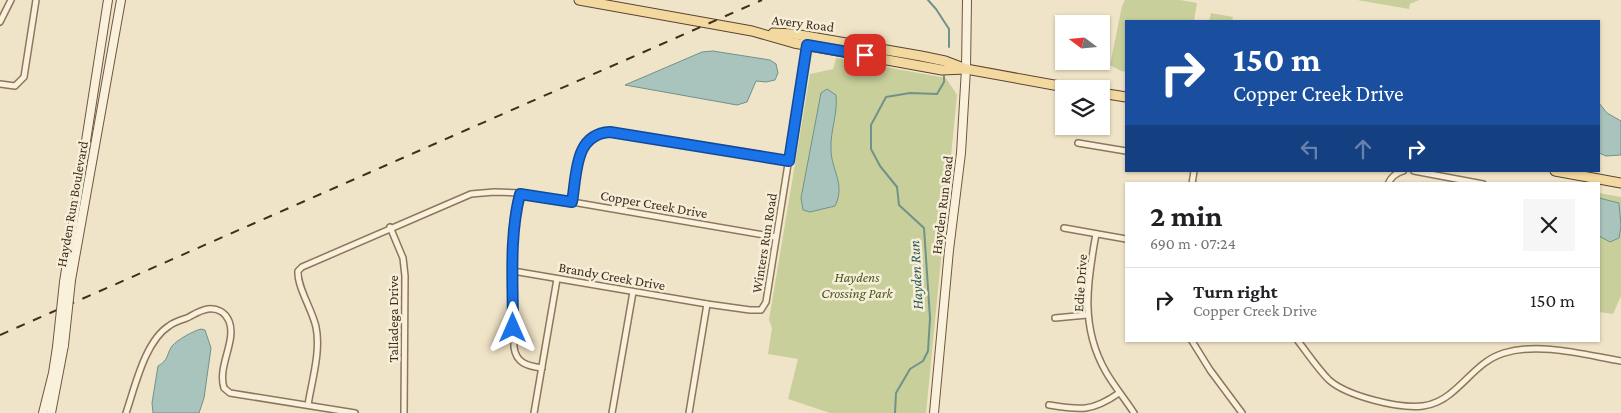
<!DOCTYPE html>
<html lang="en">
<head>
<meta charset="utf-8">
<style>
	body { margin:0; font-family:"Crimson Pro",serif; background:#f6f6f6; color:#202124; height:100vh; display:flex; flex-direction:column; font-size:19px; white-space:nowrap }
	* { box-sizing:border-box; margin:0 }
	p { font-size:16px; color:#757577 }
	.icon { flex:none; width:28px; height:28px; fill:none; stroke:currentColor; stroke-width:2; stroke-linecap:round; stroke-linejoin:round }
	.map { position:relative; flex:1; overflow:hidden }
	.side { position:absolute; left:1125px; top:182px; width:475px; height:160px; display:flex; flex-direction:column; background:#fff; border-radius:0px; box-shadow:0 1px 4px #0004 }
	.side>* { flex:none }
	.guide { position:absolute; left:1125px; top:20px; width:475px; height:152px; border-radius:0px; box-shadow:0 1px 4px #0004; background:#1a4fa0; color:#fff; overflow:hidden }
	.needle { width:32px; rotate:286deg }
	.fabs { position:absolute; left:1055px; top:15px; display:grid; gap:10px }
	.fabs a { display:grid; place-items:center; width:55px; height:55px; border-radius:0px; background:#fff; box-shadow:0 1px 4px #0004; font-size:25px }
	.pin { position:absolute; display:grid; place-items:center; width:42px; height:42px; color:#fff; margin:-21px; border-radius:10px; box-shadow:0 2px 8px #0006 }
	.me { position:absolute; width:55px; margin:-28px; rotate:0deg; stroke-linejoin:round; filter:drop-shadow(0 0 4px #0008) }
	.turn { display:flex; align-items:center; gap:18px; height:105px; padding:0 25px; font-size:22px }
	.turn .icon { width:65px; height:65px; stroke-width:2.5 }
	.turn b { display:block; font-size:35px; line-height:42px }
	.lanes { display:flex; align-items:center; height:48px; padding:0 25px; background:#0003; justify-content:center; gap:25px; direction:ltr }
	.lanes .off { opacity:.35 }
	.round { display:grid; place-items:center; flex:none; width:52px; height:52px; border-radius:0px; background:#f6f6f6 }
	.head { display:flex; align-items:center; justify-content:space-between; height:85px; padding:0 25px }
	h1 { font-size:30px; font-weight:700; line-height:38px }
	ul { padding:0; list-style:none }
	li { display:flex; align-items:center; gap:15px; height:65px; padding:0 25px; border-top:1px solid #e0e0e0 }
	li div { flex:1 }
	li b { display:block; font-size:19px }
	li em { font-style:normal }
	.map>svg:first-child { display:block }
	.green { fill:#c9cf9b }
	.water { fill:#a9c4bc; stroke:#6f938a }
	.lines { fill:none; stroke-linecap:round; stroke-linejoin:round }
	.stream { stroke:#6f938a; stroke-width:2 }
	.minor-casing { stroke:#8d765c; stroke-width:8 }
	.secondary-casing { stroke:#6f573f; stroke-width:10 }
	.primary-casing { stroke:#5b4430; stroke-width:11 }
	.minor { stroke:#faf1dc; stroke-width:5 }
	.secondary { stroke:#faf1dc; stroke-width:8 }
	.primary { stroke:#f3d9a0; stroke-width:9 }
	.rail { stroke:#3d2e20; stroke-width:2; stroke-dasharray:9 9; stroke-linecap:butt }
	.secondary-bridge-casing { stroke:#6f573f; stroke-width:10; stroke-linecap:butt }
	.secondary-bridge { stroke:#faf1dc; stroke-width:8 }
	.route-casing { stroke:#114b97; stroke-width:12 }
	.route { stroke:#1a73e8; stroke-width:9 }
	.labels { text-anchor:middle; stroke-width:5; stroke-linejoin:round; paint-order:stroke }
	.street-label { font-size:14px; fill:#3d2e20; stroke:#f7eed8 }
	.park-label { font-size:14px; font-style:italic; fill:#4d5a26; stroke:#f7eed8 }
	.water-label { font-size:15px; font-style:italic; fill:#2f5d5a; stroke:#f7eed8 }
</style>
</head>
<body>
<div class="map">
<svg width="1621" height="413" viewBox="0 0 1621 413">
	<rect width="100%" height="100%" fill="#f0e4c8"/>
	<!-- green -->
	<g class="green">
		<polygon points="1125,0 1180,0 1197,3 1194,21 1126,21 1126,72 1121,71 1110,65 1122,6"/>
		<polygon points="1357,0 1419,0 1410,4 1409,9"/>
		<polygon points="1211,13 1233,17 1232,21 1209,21"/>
		<polygon points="836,58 946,78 957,95 926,413 830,413 788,399 798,359 768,354 772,328 769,320 810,74 833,69"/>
		<polygon points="1599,193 1621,197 1621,296 1613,314 1599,312"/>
	</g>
	<!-- water -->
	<g class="water">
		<polygon points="713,51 770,60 776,64 778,73 775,80 766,82 756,81 747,102 737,105 625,85 702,52"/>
		<path d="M827,89l9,6c2,19 -6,36 -5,54 0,21 15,35 4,57l-25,6 -7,-2 -2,-12 20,-105z"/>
		<polygon points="1599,103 1607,113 1621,121 1621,155 1606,156 1599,153"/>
		<polygon points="1599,198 1619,203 1621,226 1619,238 1610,242 1599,236"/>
		<path d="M201,329l4,1 6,18 -7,50 -5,15h-46l-1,-10 6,-37c11,-6 8,-11 14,-20 5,-6 21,-15 29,-17z"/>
	</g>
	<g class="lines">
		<!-- stream -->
		<g class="stream">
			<polyline points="928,0 936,9 949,29 949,47"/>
			<polyline points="895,413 896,393 910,369 923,361 928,351 930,318 924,228 899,205 897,187 880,166 871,149 871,125 886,97 910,93 937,94 944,82 944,76"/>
		</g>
		<defs>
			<g id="minor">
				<polyline points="0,22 11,0"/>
				<polyline points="0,84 15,86 24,77 36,0"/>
				<polyline points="1078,143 1126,151"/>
				<polyline points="1414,171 1483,184"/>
				<polyline points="1192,184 1194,171"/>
				<path d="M1388,184c3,-7 8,-11 15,-13"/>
				<path d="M520,193c-13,49 -7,104 -6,154 2,16 13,19 28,21"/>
				<path d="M572,202c5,-28 2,-68 38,-71l179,30"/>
				<polyline points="390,227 403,258 405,276 404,413"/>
				<polyline points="1064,228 1126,239"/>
				<path d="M1096,234c-9,49 -16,93 10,138 8,14 19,27 28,41"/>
				<polyline points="513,271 707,304 750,310 761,310 766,302 807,45"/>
				<polyline points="1055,318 1087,315"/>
				<polyline points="1192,341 1210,370 1242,413"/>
				<path d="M1298,341c10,13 20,28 31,39 18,16 70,29 94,26 9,-1 20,-6 27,-12 19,-15 31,-34 54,-41 36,-11 81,2 117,8"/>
				<path d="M308,405c4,-25 13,-54 8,-78 -4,-18 -19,-40 -18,-56l4,-4 169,-73 23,-2 26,1 256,44"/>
				<path d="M1049,405c31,5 43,7 70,-12"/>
				<path d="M126,413c9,-26 19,-72 43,-87 5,-4 12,-6 18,-8 6,-3 13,-8 21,-9 9,-1 17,3 21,12 8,20 -12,45 -5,67l6,5 125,20"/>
				<polyline points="534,413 557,279"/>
				<polyline points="612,413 633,292"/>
				<polyline points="689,413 707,304"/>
			</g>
			<g id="secondary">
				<polyline points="71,280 121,0"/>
				<polyline points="64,282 108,0"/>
				<polyline points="43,413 53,373 57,347"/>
				<polyline points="51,413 64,345"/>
				<polyline points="934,413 949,250 961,153 966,69 967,0"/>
			</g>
			<g id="primary">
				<polyline points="579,0 752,31 794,43 942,70 966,69"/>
				<polyline points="773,33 794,34 921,56 945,61 966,69 1076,89"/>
				<polyline points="1101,93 1126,97"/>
				<polyline points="1555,171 1621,183"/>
			</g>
		</defs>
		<!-- minor casing -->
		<use href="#minor" class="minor-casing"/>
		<!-- secondary casing -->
		<use href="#secondary" class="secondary-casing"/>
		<!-- primary casing -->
		<use href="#primary" class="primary-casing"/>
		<!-- minor -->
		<use href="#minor" class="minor"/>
		<!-- secondary -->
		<use href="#secondary" class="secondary"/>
		<!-- primary -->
		<use href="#primary" class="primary"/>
		<!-- rail -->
		<polyline class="rail" points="0,335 762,0"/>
		<defs>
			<g id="secondary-bridge">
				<polyline points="64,345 71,280"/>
				<polyline points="57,347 64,282"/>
			</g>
		</defs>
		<!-- secondary-bridge casing -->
		<use href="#secondary-bridge" class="secondary-bridge-casing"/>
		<!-- secondary-bridge -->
		<use href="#secondary-bridge" class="secondary-bridge"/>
	</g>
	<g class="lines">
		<defs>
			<path id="route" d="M513,328c0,-45 -4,-91 7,-134l52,8c5,-28 2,-68 38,-70l179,29 18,-116 58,10"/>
		</defs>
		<!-- route casing -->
		<use href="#route" class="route-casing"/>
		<!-- route -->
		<use href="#route" class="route"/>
	</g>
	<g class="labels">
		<!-- street labels -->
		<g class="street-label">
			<text transform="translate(803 23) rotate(7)" y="5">Avery Road</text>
			<text transform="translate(72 204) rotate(-80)" y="5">Hayden Run Boulevard</text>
			<text transform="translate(654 204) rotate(10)" y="5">Copper Creek Drive</text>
			<text transform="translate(942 205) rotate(-83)" y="5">Hayden Run Road</text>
			<text transform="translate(764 243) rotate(-81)" y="5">Winters Run Road</text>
			<text transform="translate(612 276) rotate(10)" y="5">Brandy Creek Drive</text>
			<text transform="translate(1080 283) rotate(-86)" y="5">Edie Drive</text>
			<text transform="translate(393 319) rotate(-90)" y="5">Talladega Drive</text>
		</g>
		<!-- park labels -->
		<g class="park-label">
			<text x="857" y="282">Haydens<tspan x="857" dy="16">Crossing Park</tspan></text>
		</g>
		<!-- water labels -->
		<g class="water-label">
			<text transform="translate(916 275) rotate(-93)" y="5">Hayden Run</text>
		</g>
	</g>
</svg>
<div class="fabs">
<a><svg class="needle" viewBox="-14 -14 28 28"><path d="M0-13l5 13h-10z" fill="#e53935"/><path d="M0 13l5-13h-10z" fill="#757577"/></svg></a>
<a><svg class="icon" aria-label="layers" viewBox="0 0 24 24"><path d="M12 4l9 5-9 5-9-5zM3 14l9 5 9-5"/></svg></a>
</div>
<div class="pin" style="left:865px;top:55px;background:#d93025"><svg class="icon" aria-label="arrive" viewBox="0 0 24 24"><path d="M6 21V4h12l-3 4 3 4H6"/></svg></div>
<svg class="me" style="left:513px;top:328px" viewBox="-20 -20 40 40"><path d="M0-17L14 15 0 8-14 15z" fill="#1a73e8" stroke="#fff" stroke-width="4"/></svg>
<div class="guide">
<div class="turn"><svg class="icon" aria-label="right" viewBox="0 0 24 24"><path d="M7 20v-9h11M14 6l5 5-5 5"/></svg><div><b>150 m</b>Copper Creek Drive</div></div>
<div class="lanes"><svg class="icon off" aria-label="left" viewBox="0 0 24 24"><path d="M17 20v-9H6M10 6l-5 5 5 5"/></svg><svg class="icon off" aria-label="ahead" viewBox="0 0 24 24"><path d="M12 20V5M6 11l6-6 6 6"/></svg><svg class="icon" aria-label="right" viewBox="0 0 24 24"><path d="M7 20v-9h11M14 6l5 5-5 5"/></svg></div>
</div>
<section class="side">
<div class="head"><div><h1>2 min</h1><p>690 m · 07:24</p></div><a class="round"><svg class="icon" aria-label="close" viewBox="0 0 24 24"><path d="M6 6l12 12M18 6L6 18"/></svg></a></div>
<ul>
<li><svg class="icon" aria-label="right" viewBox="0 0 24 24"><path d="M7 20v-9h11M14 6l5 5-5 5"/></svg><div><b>Turn right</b><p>Copper Creek Drive</p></div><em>150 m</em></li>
</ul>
</section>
</div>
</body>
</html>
